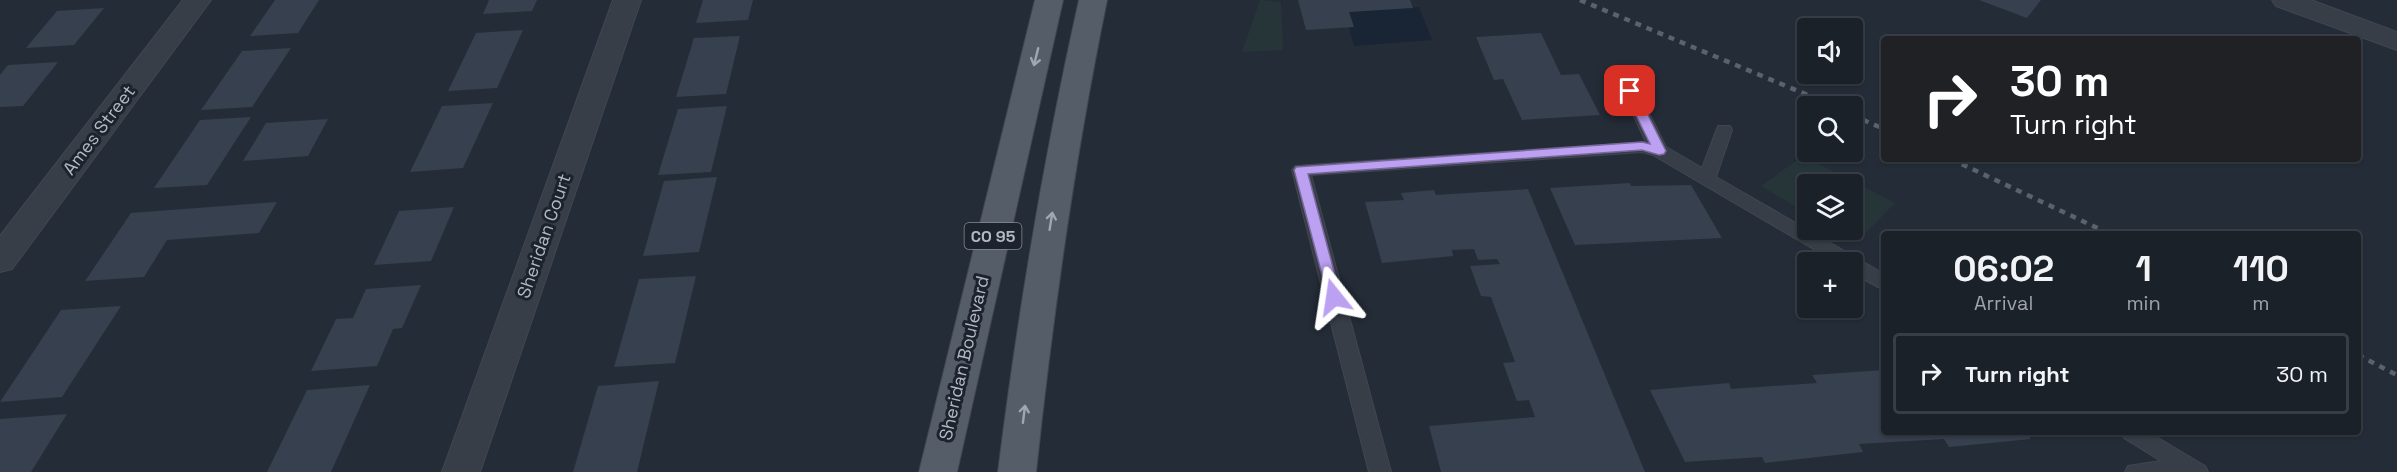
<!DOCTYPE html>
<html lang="en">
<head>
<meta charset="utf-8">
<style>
	body { margin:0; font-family:"Space Grotesk",sans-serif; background:#282e35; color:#f1f3f6; height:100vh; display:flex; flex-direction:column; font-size:22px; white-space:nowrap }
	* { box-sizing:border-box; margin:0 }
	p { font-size:20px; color:#a0a3a8 }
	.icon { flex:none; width:33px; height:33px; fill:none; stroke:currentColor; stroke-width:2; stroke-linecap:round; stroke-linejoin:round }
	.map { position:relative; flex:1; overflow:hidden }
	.sheet { position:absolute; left:1881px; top:231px; width:480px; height:204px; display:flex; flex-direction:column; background:#1b2129; border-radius:6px; box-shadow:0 2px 4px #0004,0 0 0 2px #393e46 }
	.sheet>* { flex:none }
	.banner { position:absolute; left:1881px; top:36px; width:480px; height:126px; border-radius:6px; box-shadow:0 2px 4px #0004,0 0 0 2px #393e46; background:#202124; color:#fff; overflow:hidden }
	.controls { position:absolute; left:1797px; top:18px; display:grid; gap:12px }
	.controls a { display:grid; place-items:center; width:66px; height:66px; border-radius:6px; background:#1b2129; box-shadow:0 2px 4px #0004,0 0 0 2px #393e46; font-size:30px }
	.pin { position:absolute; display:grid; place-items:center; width:51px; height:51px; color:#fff; margin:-26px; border-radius:12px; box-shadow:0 3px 9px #0006 }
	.me { position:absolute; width:66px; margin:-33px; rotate:345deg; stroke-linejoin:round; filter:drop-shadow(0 0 4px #0008) }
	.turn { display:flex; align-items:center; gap:21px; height:126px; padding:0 30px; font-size:27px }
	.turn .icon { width:78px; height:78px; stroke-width:2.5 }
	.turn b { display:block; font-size:42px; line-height:51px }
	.eta { display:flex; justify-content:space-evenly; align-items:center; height:102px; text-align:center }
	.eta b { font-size:36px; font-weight:700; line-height:42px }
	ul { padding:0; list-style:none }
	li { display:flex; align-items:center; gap:18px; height:81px; margin:0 12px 9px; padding:0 18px; border:3px solid #393e46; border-radius:6px }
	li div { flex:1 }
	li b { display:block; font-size:22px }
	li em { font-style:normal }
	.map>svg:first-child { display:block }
	.green { fill:#263638 }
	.water { fill:#192434 }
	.building { fill:#36404e }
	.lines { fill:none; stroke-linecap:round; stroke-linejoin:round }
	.lane-casing { stroke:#414751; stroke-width:2 }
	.street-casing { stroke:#414751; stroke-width:2 }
	.primary-casing { stroke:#414751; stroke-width:2 }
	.lane { fill:#373e48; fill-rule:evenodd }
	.street { fill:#373e48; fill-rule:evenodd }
	.primary { fill:#555d68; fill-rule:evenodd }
	.rail { stroke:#5a626e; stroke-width:4.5; stroke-dasharray:6 6; stroke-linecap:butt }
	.oneway { stroke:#9fa7b2 }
	.route { fill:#bca0f2; stroke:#7a689d; stroke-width:1.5 }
	.labels { text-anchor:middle; stroke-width:6; stroke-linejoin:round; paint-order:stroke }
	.shield { fill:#1d232d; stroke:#858c97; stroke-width:1.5 }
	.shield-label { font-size:16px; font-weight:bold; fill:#b2b9c4 }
	.street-label { font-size:18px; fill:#b2b9c4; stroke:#1d232d }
</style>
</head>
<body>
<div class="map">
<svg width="2397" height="472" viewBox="0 0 2397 472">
	<rect width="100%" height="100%" fill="#242c37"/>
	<!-- green -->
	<g class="green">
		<polygon points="1260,0 1281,2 1283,50 1242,52"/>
		<polygon points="1803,156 1895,203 1857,242 1835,230 1852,230 1852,184 1808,184 1807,213 1761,186"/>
	</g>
	<!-- water -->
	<polygon class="water" points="1419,7 1432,40 1354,46 1349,28 1349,12"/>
	<!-- building -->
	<g class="building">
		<polygon points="275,0 319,0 298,33 250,36"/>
		<polygon points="489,0 537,0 532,11 483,14"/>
		<polygon points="703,0 753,0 748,20 696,23"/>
		<polygon points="1298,0 1410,0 1413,8 1349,12 1354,27 1306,30"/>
		<polygon points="1979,0 2041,0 2027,18"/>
		<polygon points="104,8 74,45 26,48 57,11"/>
		<polygon points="523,30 497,88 448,91 476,33"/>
		<polygon points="1541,33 1561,75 1579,74 1600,115 1522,120 1503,79 1494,80 1476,37"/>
		<polygon points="740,36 726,94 676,97 694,38"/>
		<polygon points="291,48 252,107 201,110 242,51"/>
		<polygon points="58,62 23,106 0,107 0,75 8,65"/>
		<polygon points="493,103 463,168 410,172 442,106"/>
		<polygon points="727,106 711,172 658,175 678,109"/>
		<polygon points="251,117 207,185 154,188 200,120"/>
		<polygon points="328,119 308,156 243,161 266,123"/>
		<polygon points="717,177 699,252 643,256 664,181"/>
		<polygon points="1630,183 1631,186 1691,185 1722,238 1575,245 1550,188"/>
		<polygon points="1528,189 1645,472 1441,472 1429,426 1535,417 1529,400 1517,401 1503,363 1515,362 1491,297 1481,296 1470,266 1500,264 1497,259 1478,260 1474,249 1452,250 1453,256 1382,263 1365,202 1404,200 1401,193 1434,190 1436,195"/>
		<polygon points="277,202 259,233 167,240 144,277 85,281 131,213"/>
		<polygon points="454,207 431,261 374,265 399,211"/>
		<polygon points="696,276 675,363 614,367 639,279"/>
		<polygon points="421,285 402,328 393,329 377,366 311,371 336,319 353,318 366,289"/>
		<polygon points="121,306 62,397 0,402 61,310"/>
		<polygon points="1884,370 1884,432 2026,432 2031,439 1949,447 1944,439 1859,444 1863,452 1765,463 1762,457 1685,462 1650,390 1729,383 1731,389 1817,383 1812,375"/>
		<polygon points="659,381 637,472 573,472 598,386"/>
		<polygon points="370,385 331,472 267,472 307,390"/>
		<polygon points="67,414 31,472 0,472 0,419"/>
	</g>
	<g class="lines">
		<defs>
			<g id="lane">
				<polygon points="1630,86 1638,91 1666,147 1702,168 1718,126 1730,126 1732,130 1716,177 1884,274 1884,290 1852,273 1852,262 1836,262 1653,155 1642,152 1311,175 1391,472 1369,472 1292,170 1295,166 1646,142 1622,91"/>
				<polygon points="2121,432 2148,432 2205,466 2208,472 2125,472 2128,466 2161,461 2124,438"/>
			</g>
			<g id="street">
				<polygon points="183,0 211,0 12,269 0,272 0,236"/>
				<polygon points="613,0 641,0 480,472 442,472"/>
				<polygon points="2272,0 2311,0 2397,32 2397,50 2276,6"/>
			</g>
			<g id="primary">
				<polygon points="1035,0 1063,0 957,472 919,472"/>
				<path d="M1079,0h28c-32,156 -54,313 -71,472h-38c20,-159 46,-316 81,-472z"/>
			</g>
		</defs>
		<!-- lane casing -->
		<use href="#lane" class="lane-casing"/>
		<!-- street casing -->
		<use href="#street" class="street-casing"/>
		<!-- primary casing -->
		<use href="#primary" class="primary-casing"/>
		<!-- lane -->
		<use href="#lane" class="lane"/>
		<!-- street -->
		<use href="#street" class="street"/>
		<!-- primary -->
		<use href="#primary" class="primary"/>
		<!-- rail -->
		<g class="rail">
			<polyline points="1580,0 1834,106"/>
			<polyline points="1852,115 1884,129"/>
			<polyline points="1951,159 2110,234"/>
			<polyline points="2358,355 2397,375"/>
		</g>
	</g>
	<!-- one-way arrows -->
	<defs><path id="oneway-shaft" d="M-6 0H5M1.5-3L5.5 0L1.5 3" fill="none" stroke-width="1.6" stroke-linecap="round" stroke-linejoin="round" transform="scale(1.5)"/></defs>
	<g class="oneway">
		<use href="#oneway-shaft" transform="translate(1036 57) rotate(104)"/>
		<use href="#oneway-shaft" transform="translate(1051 221) rotate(-81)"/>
		<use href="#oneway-shaft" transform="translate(1024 414) rotate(-83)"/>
	</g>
	<!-- route -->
	<polygon class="route" points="1630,87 1636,91 1666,151 1664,154 1659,155 1642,150 1308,174 1341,297 1339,301 1329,301 1294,170 1296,167 1642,142 1650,144 1624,91"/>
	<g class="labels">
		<!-- shield labels -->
		<rect class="shield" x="964.5" y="223" width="57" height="26" rx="4.5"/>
		<g class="shield-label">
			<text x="993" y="242">CO 95</text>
		</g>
		<!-- street labels -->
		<g class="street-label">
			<text transform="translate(99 130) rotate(-53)" y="6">Ames Street</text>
			<text transform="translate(544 236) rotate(-71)" y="6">Sheridan Court</text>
			<text transform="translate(964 358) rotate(-77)" y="6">Sheridan Boulevard</text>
		</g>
	</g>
</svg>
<div class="controls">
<a><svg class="icon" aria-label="sound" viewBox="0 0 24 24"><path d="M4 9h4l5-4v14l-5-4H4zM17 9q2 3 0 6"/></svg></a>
<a><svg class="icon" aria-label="search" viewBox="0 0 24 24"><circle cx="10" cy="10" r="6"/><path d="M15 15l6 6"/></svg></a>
<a><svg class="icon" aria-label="layers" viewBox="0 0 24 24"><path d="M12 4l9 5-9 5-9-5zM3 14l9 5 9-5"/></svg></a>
<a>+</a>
</div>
<div class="pin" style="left:1630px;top:91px;background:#d93025"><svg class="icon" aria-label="arrive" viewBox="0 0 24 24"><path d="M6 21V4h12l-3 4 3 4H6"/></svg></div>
<svg class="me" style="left:1334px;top:297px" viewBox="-20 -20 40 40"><path d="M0-17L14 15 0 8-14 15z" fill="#bca0f2" stroke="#fff" stroke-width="4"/></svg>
<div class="banner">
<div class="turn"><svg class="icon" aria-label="right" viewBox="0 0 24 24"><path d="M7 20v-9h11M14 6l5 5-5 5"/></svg><div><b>30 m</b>Turn right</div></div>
</div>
<section class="sheet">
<div class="eta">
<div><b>06:02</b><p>Arrival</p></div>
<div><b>1</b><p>min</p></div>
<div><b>110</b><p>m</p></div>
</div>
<ul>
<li><svg class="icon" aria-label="right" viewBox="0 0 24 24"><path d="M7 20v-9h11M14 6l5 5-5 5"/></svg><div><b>Turn right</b></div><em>30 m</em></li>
</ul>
</section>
</div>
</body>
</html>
